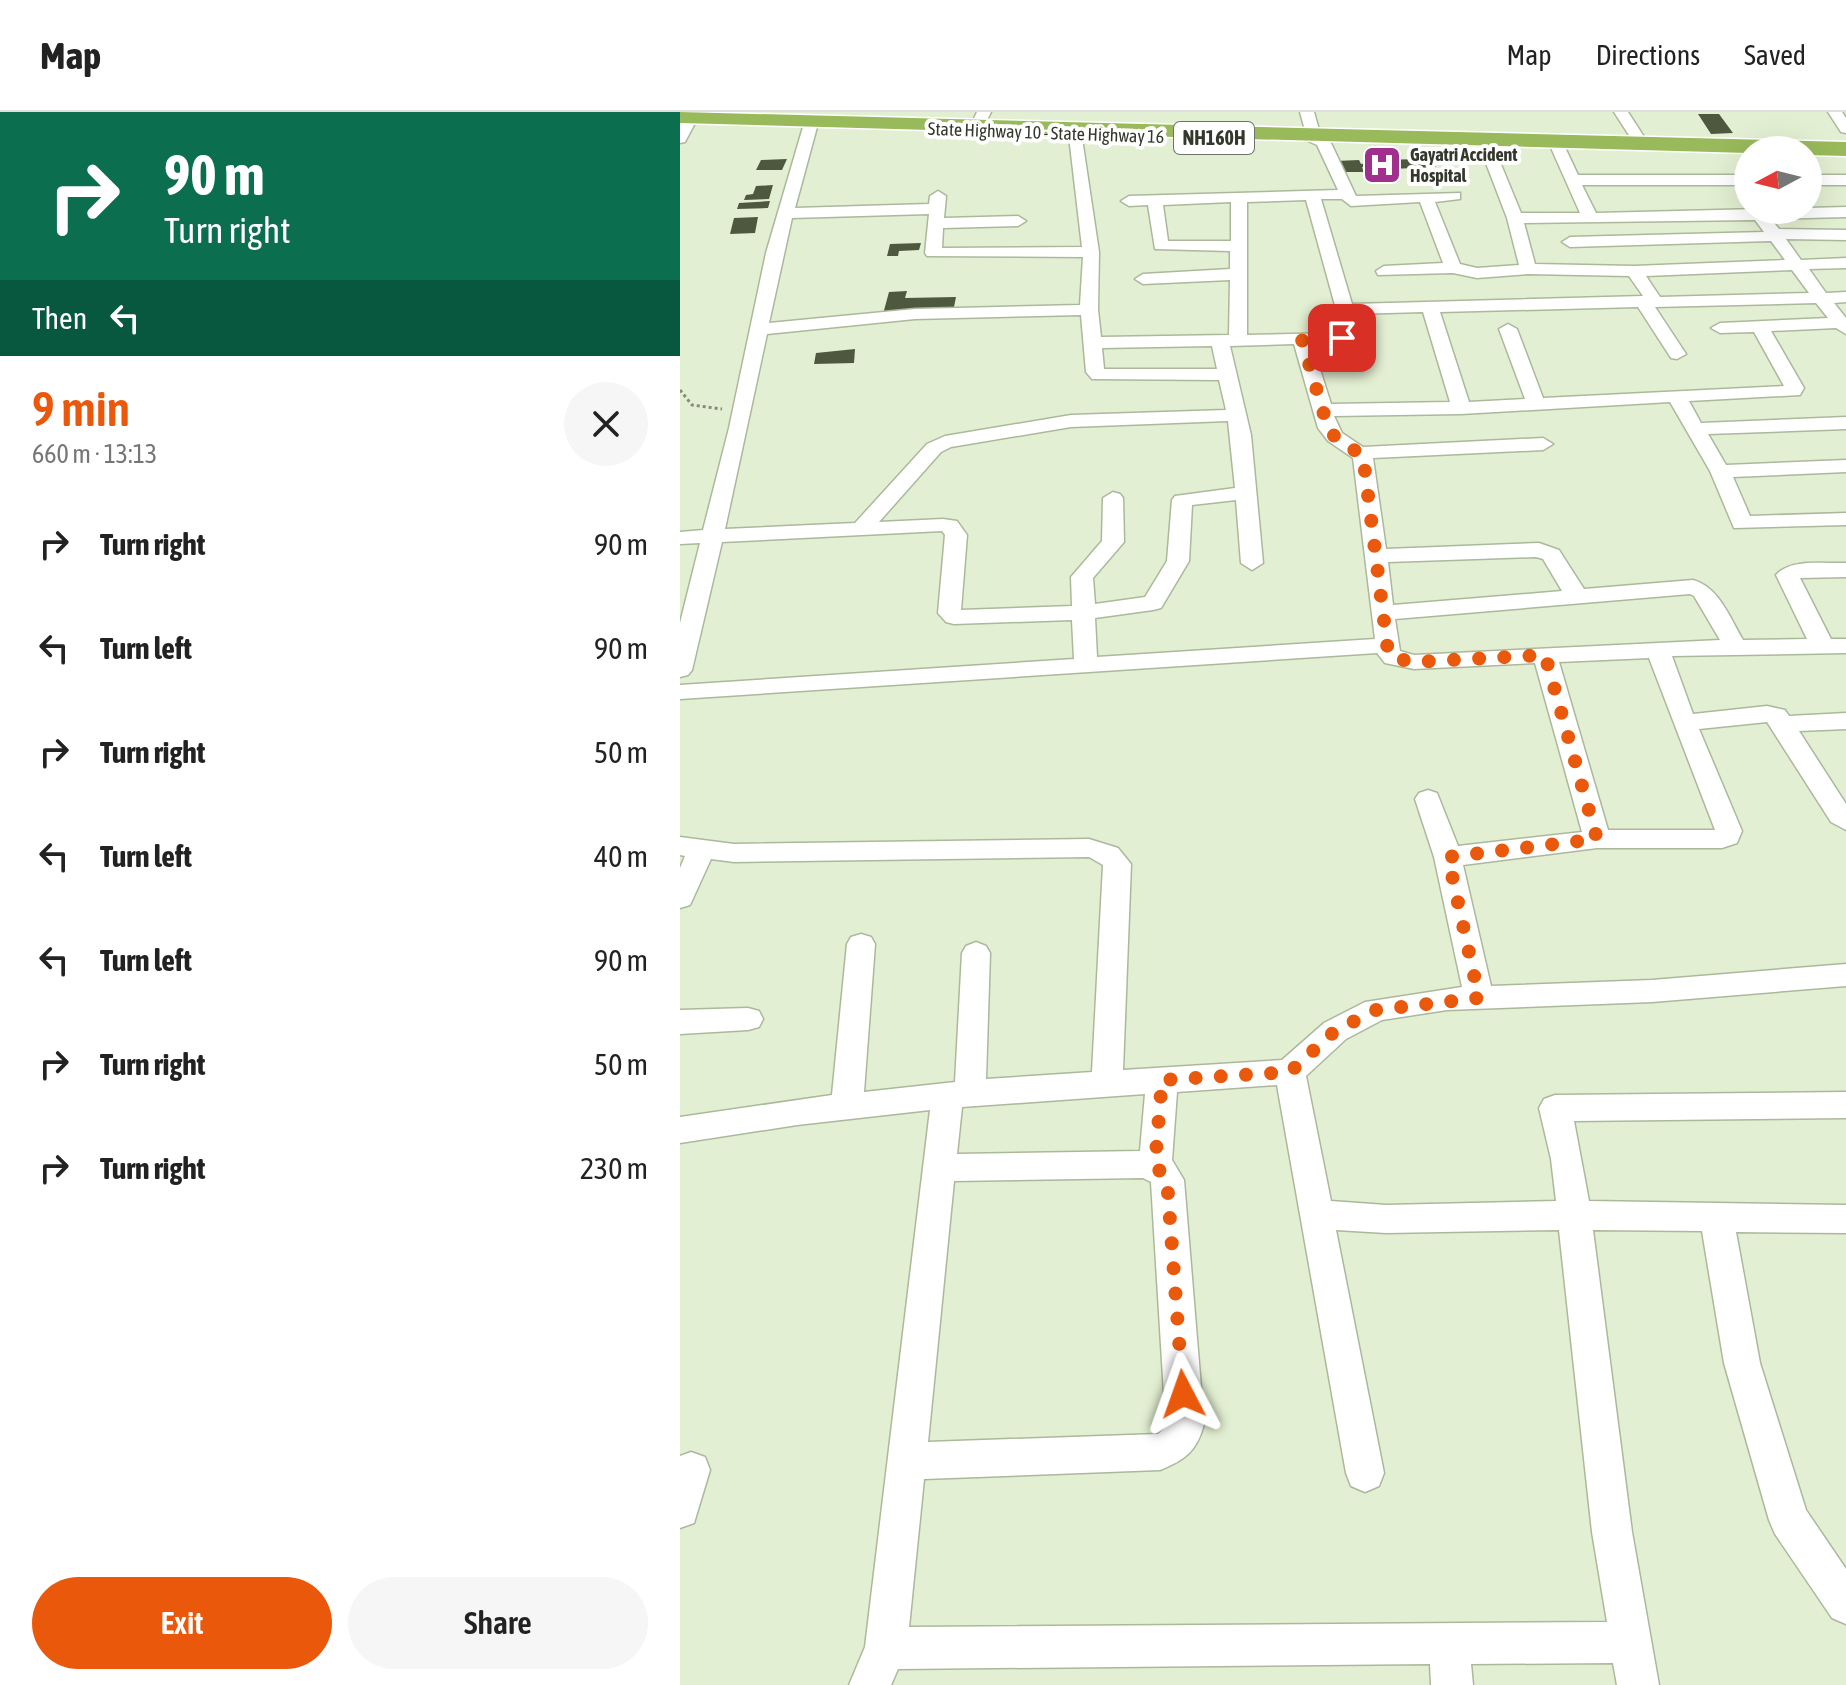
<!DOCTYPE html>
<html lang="en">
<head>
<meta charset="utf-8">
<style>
	body { margin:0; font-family:"Asap Condensed",sans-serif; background:#f6f6f6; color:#222; height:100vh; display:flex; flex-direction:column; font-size:30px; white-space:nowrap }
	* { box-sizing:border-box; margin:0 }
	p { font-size:26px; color:#767676 }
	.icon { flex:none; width:44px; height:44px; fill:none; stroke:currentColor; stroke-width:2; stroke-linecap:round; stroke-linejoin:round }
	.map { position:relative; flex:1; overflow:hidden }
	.panel { display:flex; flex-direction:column; background:#fff; width:680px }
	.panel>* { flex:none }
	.top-card { background:#0b6e4f; color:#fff; overflow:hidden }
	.needle { width:52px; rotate:263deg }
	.buttons { position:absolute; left:1054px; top:24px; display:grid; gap:16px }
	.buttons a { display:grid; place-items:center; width:88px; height:88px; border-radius:50%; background:#fff; box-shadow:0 8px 32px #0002; font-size:40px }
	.pin { position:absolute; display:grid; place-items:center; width:68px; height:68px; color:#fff; margin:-34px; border-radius:16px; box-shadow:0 4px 12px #0006 }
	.me { position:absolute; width:88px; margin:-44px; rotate:356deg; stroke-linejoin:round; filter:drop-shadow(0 0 6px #0008) }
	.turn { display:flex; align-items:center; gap:28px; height:168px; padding:0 32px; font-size:36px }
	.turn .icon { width:104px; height:104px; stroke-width:2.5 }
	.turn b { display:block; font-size:56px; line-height:68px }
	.then { display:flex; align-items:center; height:76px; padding:0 32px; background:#0003; gap:16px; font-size:30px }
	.round { display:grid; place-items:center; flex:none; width:84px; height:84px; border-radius:42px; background:#f6f6f6 }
	.overview { display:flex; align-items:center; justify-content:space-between; height:136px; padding:0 32px }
	h1 { font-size:48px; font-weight:600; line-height:60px; color:#ea580c }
	.button { display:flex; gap:16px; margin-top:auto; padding:16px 32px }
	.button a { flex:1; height:92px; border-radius:48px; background:#ea580c; color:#fff; font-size:32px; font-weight:600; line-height:92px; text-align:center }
	.button a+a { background:#f6f6f6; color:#222 }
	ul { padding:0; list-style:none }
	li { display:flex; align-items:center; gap:24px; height:104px; padding:0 32px }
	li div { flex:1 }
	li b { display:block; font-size:30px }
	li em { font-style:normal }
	header { display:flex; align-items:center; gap:48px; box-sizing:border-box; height:112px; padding:0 40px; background:#fff; border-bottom:2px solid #e0e0e0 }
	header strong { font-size:38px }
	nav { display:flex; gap:44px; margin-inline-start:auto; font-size:28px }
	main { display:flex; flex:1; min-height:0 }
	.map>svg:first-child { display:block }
	.building { fill:#4e583f }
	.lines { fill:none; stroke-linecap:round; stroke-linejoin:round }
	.minor-casing { stroke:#acb89c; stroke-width:3 }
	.highway-casing { stroke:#fff; stroke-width:3 }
	.path { stroke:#858d79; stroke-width:3; stroke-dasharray:3 3; stroke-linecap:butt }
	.minor { fill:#fff; fill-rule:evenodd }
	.highway { fill:#98ba5a; fill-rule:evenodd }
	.route { stroke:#ea580c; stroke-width:14; stroke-dasharray:0 25.2 }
	.labels { text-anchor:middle; stroke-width:8; stroke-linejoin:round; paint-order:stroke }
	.far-street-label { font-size:18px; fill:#33372c; stroke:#fff }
	.far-poi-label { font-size:18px; font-weight:bold; fill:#33372c; stroke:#fff; text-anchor:start }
	.shield { fill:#fff; stroke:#70736b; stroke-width:2 }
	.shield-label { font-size:20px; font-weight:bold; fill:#33372c }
</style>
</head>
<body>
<header>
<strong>Map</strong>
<nav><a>Map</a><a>Directions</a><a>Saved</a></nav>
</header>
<main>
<section class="panel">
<div class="top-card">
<div class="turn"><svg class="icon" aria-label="right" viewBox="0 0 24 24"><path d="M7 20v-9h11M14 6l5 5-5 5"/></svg><div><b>90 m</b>Turn right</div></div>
<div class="then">Then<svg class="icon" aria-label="left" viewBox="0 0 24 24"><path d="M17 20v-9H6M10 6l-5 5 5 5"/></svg></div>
</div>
<div class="overview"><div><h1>9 min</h1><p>660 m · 13:13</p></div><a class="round"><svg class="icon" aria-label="close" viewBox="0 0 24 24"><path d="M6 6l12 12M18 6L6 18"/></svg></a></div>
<ul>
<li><svg class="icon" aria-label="right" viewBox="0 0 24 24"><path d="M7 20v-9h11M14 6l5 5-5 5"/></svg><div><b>Turn right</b></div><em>90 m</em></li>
<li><svg class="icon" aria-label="left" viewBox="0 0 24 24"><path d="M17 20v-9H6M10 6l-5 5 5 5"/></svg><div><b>Turn left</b></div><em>90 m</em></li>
<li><svg class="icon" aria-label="right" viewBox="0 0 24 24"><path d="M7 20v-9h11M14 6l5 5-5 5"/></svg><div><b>Turn right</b></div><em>50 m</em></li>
<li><svg class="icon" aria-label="left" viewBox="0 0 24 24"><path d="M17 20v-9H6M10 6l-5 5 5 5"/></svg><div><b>Turn left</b></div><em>40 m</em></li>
<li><svg class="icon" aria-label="left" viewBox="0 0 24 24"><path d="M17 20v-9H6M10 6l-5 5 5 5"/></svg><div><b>Turn left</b></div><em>90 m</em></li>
<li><svg class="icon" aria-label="right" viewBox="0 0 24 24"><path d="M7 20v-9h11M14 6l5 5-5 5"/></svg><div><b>Turn right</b></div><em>50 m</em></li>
<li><svg class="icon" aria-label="right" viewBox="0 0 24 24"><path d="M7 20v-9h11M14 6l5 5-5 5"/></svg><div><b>Turn right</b></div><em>230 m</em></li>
</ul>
<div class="button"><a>Exit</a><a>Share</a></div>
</section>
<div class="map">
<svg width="1166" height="1573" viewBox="0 0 1166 1573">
	<rect width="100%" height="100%" fill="#e3efd2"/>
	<!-- building -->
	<g class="building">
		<polygon points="1018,2 1039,2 1053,21 1031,22"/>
		<polygon points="107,47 102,58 76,58 81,48"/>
		<polygon points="752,47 756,55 689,58 687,55 682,55 684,60 659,60 655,49 679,48 681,52 686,51 684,48"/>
		<polygon points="93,73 89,87 64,88 66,83 73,82 76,74"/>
		<polygon points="90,89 88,96 57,97 59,91"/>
		<polygon points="78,105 75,121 50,122 54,106"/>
		<polygon points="241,131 239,138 219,139 218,144 207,144 210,132"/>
		<polygon points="227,179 225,186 276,185 273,200 203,202 209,180"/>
		<polygon points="175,237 174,251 134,252 136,241"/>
	</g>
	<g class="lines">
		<defs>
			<g id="minor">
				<polygon points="297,0 311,0 303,16 298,17 291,13"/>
				<path d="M620,0h14l7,25 9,4 26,55 104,-3v6l-25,3 25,62 17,4 42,-3 -12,-47 -28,-73 7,-4 7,4 28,68h59l-32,-72 7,-4 7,4 16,34h170v10h-166l14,28 250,-6v10l-75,2 8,10 67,1v10l-60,-1 15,21 45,-2v10l-37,1 17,24 20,-1v10l-12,1 12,15v16l-10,-6 -65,3 33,57 -4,7 -111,6 12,22 145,-6v12l-138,5 18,31 120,-5v12l-113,5 17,39 96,-3v12l-112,3 -24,-57 -40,-69 -209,12 -127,2 8,17 21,14 180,-9 10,6 -10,6 -170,8 13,91 153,-6 20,7 25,39 109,-9c26,7 37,38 50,60l64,-1 -31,-64c14,-17 50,-11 70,-12v14l-46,1 31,61h15v14l-174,3 21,58 74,-8 18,4 4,6 57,-3v16l-47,2 47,73v26l-15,-8 -64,-100 -68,7 43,102 -5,12 -15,5h-125l-134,17 28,121 161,-6 194,-16v22l-194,16 -205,8 -65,10 -36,19 -40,37 25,125 55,4 170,-4 -5,-42 -12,-51 5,-9 11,-4 291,-3v26l-272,3 15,80 257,4v28l-110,-1 24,131 46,147 40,59v55l-14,-6 -57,-84 -6,-14 -45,-157 -22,-132 -109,-1 39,302 27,153h-42l-4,-22 -142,1 2,21h-42l-1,-21 -532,5 -7,16h-42l16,-38 65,-537 -133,15 -117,18v-26l152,-22 15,-151 4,-7 10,-3 10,3 4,7 -11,148 91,-10 7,-129 4,-7 10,-4 10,4 4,7 -4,126 106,-7 11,-207 -14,-8 -355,5 -23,-3 -21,46 -10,3v-40l5,-12 -5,-1v-18l54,7 355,-5 29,9 13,16 -8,206 159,-10 42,-37 41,-21 97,-15 -28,-130 -19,-58 4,-6 9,-3 9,3 21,53 124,-14 -47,-169 -121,6 -29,-6 -8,-10 -697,46v-14l394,-26 -2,-39 -118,4 -8,-2 -8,-9 7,-78 -3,-4 -220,11 -30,128 -4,5 -8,2v-54l20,-80 -20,1v-12l23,-2 26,-102 37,-175 37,-126 7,-10 12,3 -5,7 -22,81 134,-4 1,-8 8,-5 8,5 -2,22 74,-2 8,5 -8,5 -75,2 -1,20 140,-1 -14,-119 2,-3h10l19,127 -1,58 3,27 128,-2 1,-55 -87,4 -8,-5 8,-5 87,-5v-18l-75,-2 -7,-44 -19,1 -8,-5 8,-5 209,-6 -21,-45 -9,-4zM641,87h21l9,7 69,-4 23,61 -59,3 -8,5 2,4 75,-2 24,5 51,-4 101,2 14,20 -291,8zM626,88l30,109 -2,24 -87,2v-133zM551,90v39h-63l-5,-36zM249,102l-4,39 2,3 156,1 -3,48 -165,4 -146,14 23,-105zM1075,108l9,12 -194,5 -8,5 8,5 201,-6 14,19 -151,6 -99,-2 -11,-41zM1112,158l17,23 -149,4 -14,-21zM1136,191l12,15 -108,5 -9,5 9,5 34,-1 30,54 -241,12 -26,-69 -9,-5 -9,5 26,70 -56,3 -29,-90 198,-5 33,51 6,1 9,-5 -31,-47zM743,200l27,90 -119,2 -19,-60 36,-2 5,-28zM401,203l5,57 6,7 127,1 7,30 -155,5 -126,21 -18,8 -72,79 -130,6 42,-195 148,-15zM614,232l24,84 10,13 25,17 22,181 -278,18 -2,-39 58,-8 8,-2 3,-5 25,-42 3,-56 44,-5 5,63 11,7 11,-7 -12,-128 -21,-89zM532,234l5,23h-113l-2,-21zM548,309l7,67 -60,8 -3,4 -5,61 -22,36 -50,7 -2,-26 31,-36 -1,-44 -3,-4 -7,-2 -10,6 -1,43 -31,36 1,29 -111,4 6,-75 -10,-14 -14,-2 -64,3 62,-70 10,-5 120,-20zM856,445l7,2 19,32 -169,14 -5,-43zM1010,482l4,2 26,44 -306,15 -14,-4 -5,-32zM969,546l66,172h-107l-49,-168zM597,973l69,388 5,13 14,6 14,-6 5,-13 -48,-243 50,3 173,-3 33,302 15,90 -698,5 15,-148 236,-9c25,-10 37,-19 44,-46l-20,-244 -12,-20 5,-68zM465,982l-5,57 -183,3 5,-47zM463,1066l8,4 15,245 -8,7 -230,8 26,-261z"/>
				<polygon points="934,0 948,0 968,31 966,34 956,34"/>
				<polygon points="1148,0 1162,0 1166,6 1166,21 1161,20"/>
				<polygon points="8,7 15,11 5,30 0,31 0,13"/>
				<rect x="1128" y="63" width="38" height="10"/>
				<polygon points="68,896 79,899 83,907 79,915 68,918 0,922 0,898"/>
				<polygon points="11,1340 25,1345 30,1358 14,1411 0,1416 0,1344"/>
			</g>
			<polygon id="highway" points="0,0 1166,30 1166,44 1128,43 1128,38 1068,38 1068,41 0,11"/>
		</defs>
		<!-- minor casing -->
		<use href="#minor" class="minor-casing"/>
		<!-- highway casing -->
		<use href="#highway" class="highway-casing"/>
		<!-- path -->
		<polyline class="path" points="0,278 12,293 42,297"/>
		<!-- minor -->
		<use href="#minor" class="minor"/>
		<!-- highway -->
		<use href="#highway" class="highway"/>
	</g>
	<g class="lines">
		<!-- route -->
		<polyline class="route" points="503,1282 487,1068 475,1053 482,968 610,960 655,919 696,898 799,886 768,745 917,727 865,543 734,550 713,546 708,540 683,344 655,325 648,316 622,228 662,226"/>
	</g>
	<!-- icons -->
	<defs>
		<symbol id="hospital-square" viewBox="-11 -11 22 22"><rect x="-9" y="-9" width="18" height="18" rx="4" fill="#a02f8d" stroke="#fff"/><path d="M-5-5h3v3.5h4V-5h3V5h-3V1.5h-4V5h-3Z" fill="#fff"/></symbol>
	</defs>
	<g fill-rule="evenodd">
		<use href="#hospital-square" x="680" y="31" width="44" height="44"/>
	</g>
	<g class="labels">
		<!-- far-street labels -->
		<g class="far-street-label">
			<text transform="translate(366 21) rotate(2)" y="6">State Highway 10 - State Highway 16</text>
		</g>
		<!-- far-poi labels -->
		<g class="far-poi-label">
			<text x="730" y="49">Gayatri Accident<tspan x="730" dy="21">Hospital</tspan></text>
		</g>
		<!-- shield labels -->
		<rect class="shield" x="494" y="10" width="80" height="32" rx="6"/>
		<g class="shield-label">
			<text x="534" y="33">NH160H</text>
		</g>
	</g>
</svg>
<div class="buttons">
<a><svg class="needle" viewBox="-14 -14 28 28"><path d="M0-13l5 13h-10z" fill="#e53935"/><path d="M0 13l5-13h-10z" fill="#767676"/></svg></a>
</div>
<div class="pin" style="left:662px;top:226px;background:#d93025"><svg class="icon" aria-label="arrive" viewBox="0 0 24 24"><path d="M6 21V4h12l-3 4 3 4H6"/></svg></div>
<svg class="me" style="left:503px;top:1282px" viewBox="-20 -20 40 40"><path d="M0-17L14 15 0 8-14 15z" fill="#ea580c" stroke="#fff" stroke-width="4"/></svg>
</div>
</main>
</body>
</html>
